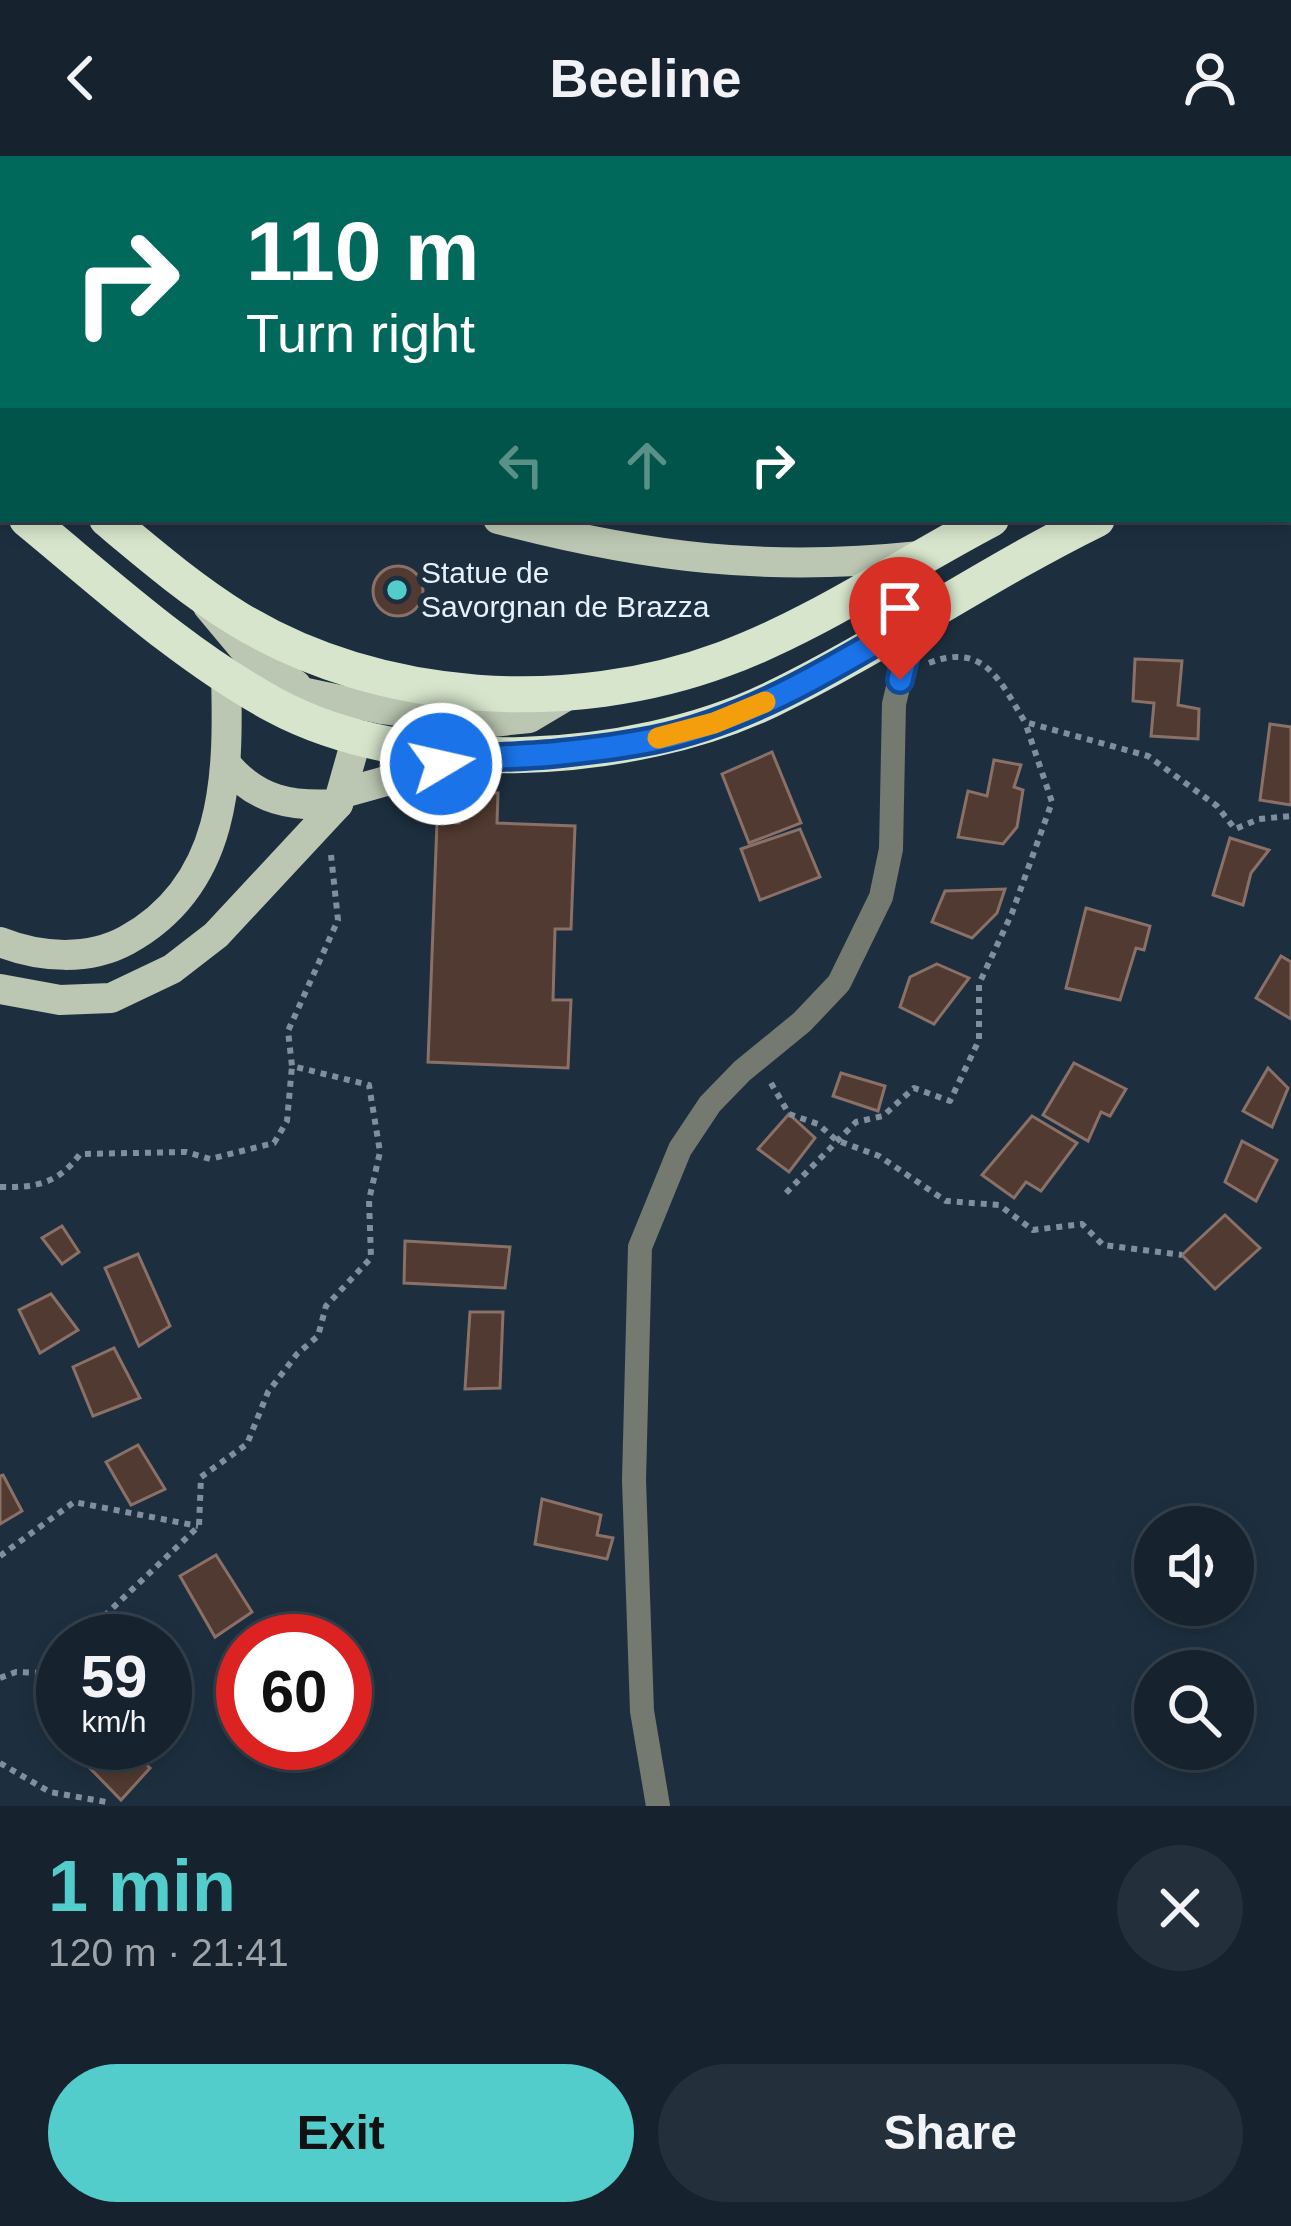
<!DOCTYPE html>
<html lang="en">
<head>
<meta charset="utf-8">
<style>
	body { margin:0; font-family:Helvetica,sans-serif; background:#232f3b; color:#f1f3f6; height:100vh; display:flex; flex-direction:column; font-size:45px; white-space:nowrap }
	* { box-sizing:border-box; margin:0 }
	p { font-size:39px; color:#9ea4aa }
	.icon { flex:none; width:66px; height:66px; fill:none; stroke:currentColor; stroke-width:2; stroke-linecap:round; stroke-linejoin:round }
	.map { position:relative; height:1650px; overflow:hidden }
	.details { display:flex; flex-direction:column; background:#16232f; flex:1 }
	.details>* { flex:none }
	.banner { position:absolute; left:0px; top:0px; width:1293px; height:366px; box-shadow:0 6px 18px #0003,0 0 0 3px #35404b; background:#00695c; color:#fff; overflow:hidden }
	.controls { position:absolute; left:1134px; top:1350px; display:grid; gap:24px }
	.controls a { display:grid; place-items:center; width:120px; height:120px; border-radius:50%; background:#16232f; box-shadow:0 6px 18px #0003,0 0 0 3px #35404b; font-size:60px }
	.speed { position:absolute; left:36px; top:1458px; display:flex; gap:24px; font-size:60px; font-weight:700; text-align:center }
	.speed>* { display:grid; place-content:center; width:156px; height:156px; border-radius:50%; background:#16232f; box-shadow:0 6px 18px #0003,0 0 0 3px #35404b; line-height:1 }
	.speed small { font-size:30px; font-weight:400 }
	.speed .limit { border:18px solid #d22; background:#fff; color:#111 }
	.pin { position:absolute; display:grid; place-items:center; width:102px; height:102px; color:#fff; margin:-123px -51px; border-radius:50% 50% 50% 0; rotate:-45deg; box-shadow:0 0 12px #0007 }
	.pin .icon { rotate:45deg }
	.me { position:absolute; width:132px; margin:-66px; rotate:81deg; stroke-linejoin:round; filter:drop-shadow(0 0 9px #0008) }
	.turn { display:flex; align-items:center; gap:42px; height:252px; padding:0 48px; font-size:54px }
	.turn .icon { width:156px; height:156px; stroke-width:2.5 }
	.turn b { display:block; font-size:84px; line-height:102px }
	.lanes { display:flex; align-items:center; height:114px; padding:0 48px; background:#0003; justify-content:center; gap:60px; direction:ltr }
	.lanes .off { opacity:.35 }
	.round { display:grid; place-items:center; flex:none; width:126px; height:126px; border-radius:63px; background:#232f3b }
	.overview { display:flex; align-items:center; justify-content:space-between; height:204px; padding:0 48px }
	h1 { font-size:72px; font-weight:700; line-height:90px; color:#53cdcb }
	.action { display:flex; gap:24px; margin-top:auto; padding:24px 48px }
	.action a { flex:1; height:138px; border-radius:72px; background:#53cdcb; color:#111; font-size:48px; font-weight:700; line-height:138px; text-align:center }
	.action a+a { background:#232f3b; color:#f1f3f6 }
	header { display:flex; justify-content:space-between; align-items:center; height:156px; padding:0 48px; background:#16232f; font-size:54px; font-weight:700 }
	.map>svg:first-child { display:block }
	.building { fill:#513a31; stroke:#8a7066; stroke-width:3 }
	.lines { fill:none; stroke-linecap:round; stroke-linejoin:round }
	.path { stroke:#818f9d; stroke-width:6; stroke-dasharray:6 6; stroke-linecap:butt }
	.street { stroke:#747a70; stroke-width:24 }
	.primary { stroke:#bbc7b2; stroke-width:30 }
	.highway { stroke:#d7e5cc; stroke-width:36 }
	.route-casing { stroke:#114b97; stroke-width:30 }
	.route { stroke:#1a73e8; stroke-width:21 }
	.slow { stroke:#f59e0b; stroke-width:21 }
	.poi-dot { fill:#53cdcb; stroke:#1d2f3f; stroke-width:4.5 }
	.labels { text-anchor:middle; stroke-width:12; stroke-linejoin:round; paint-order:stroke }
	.poi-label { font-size:30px; fill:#e6f1fc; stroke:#1d2f3f; text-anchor:start }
</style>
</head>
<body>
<header><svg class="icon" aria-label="back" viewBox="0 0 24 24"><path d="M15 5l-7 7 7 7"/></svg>Beeline<svg class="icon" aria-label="person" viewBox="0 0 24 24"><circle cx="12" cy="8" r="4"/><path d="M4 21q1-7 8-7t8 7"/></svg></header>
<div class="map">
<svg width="1291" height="1650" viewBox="0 0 1291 1650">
	<rect width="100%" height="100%" fill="#1d2f3f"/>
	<!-- building -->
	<g class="building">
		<circle cx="398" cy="435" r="25"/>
		<polygon points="1135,503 1182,505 1178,549 1199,553 1198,583 1151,580 1154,547 1133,545"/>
		<polygon points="1270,568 1291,571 1291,649 1260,644"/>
		<polygon points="772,596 801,667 749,687 722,618"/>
		<polygon points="994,604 1021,609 1014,631 1023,634 1017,671 1003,688 958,681 968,635 987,640"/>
		<polygon points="460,636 498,637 497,667 575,670 571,773 555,773 553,844 571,844 568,912 428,906 437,666 459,667"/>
		<polygon points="800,673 820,721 760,744 741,693"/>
		<polygon points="1230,682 1269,694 1251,717 1243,749 1213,739"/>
		<polygon points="1005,733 997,757 972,782 932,766 945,735"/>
		<polygon points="1086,752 1150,770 1144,794 1136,792 1120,844 1066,832"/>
		<polygon points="1281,800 1291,806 1291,863 1256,842"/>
		<polygon points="937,808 969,822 934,868 900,851 910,821"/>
		<polygon points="1074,907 1126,933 1110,960 1101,956 1088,985 1043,959"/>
		<polygon points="1268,912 1288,932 1272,971 1243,955"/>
		<polygon points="841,917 885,930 878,955 833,940"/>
		<polygon points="789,958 815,982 789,1016 758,993"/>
		<polygon points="1032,960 1077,987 1041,1035 1026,1026 1014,1042 982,1019"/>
		<polygon points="1242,985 1277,1004 1256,1045 1225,1026"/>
		<polygon points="1225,1059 1260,1092 1215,1133 1182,1099"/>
		<polygon points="62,1070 79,1096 62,1108 42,1082"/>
		<polygon points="405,1085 510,1091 505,1132 404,1127"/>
		<polygon points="138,1098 170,1170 139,1190 105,1112"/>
		<polygon points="51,1138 78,1174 40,1197 19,1154"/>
		<polygon points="470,1156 503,1156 500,1232 465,1233"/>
		<polygon points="114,1192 140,1242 93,1260 73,1211"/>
		<polygon points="138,1289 165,1333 131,1349 106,1306"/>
		<polygon points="3,1319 22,1355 0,1368 0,1320"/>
		<polygon points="542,1343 601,1359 597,1379 613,1382 607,1403 535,1388"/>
		<polygon points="216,1399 252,1456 215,1481 180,1420"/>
		<polygon points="99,1587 122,1587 150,1612 121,1644 82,1604"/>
	</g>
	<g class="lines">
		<!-- path -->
		<g class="path">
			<path d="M929,507c56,-22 72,20 96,59l123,34 69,50 18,23 24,-10 32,-3"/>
			<polyline points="771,927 789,958 818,968 836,984 879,1000 946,1045 999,1049 1033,1074 1082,1068 1103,1089 1182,1099"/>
			<path d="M0,1031c36,1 59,-4 80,-33l106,-2 24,7 64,-16 13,-22 5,-55"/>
			<polyline points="786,1037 856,966 883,960 914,932 950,945 979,884 979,828 1012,757 1052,646 1025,566"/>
			<polyline points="0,1400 74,1346 198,1370"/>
			<polyline points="78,1485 199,1370 201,1321 247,1288 268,1236 297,1198 318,1180 326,1150 371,1102 369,1044 380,996 369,929 292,910 288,875 338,764 331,699"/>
			<polyline points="63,1499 43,1517 63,1555"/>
			<polyline points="0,1522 16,1516 43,1517"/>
			<polyline points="0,1607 50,1636 106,1646 108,1650"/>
		</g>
		<!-- street -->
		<polyline class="street" points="658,1650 642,1555 634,1324 640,1091 680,993 710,948 742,915 802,866 839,827 881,741 891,693 894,548 914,464"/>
		<!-- primary -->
		<g class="primary">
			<polyline points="3,0 6,3"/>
			<polyline points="62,0 65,3"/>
			<polyline points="0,305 3,298"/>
			<path d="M498,363c149,39 268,53 422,37"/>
			<polyline points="208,450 244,493 296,529"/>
			<path d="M226,608c31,37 66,43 112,40"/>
			<polyline points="343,637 465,603"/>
			<path d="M0,786c40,16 89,19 127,-2 100,-55 102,-163 99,-264l156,33 110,13 37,-4 37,-22"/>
			<polyline points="0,833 60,844 111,842 172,813 216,779 338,648 357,581 342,567"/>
		</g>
		<!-- highway -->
		<g class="highway">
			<polyline points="1290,241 1291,241"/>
			<polyline points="0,275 3,277"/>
			<polyline points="1290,295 1291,294"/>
			<polyline points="0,341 3,343"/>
			<path d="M27,363c79,65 157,137 247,186 137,74 358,61 496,-5 112,-54 215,-126 327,-181"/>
			<path d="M107,363c42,35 84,71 131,100 141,86 333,97 486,40 90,-33 181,-95 267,-140"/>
		</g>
	</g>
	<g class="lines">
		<defs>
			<path id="route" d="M441,608c40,-9 79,-6 120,-11 30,-3 62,-7 92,-13 94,-19 180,-72 261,-120l-14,60"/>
		</defs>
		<!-- route casing -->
		<use href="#route" class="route-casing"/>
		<!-- route -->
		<use href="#route" class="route"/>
		<!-- slow -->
		<polyline class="slow" points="658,582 714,567 765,546"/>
	</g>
	<!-- markers -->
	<circle class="poi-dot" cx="397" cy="434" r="12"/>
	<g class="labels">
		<!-- poi labels -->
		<g class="poi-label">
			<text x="421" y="427">Statue de<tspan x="421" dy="34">Savorgnan de Brazza</tspan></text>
		</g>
	</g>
</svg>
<div class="controls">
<a><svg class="icon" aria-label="sound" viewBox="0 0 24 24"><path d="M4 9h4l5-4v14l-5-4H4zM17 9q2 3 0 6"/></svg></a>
<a><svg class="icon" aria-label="search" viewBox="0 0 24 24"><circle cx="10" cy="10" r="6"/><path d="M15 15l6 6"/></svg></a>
</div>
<div class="speed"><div>59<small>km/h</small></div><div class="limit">60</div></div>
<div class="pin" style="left:900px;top:524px;background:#d93025"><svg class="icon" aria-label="arrive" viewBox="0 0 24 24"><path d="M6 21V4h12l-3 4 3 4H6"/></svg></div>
<svg class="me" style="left:441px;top:608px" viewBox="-20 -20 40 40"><circle r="17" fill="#1a73e8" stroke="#fff" stroke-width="3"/><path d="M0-11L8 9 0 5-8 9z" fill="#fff"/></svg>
<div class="banner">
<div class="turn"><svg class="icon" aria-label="right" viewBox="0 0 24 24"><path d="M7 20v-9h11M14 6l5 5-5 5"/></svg><div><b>110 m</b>Turn right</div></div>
<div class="lanes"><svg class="icon off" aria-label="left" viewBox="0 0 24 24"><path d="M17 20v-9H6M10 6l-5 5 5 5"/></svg><svg class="icon off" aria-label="ahead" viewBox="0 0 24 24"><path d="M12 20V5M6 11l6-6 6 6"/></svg><svg class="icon" aria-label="right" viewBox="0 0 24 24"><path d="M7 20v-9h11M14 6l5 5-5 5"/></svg></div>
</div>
</div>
<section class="details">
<div class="overview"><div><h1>1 min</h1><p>120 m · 21:41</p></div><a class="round"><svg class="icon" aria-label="close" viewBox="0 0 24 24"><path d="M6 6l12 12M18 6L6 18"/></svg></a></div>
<div class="action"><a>Exit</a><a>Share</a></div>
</section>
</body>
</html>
